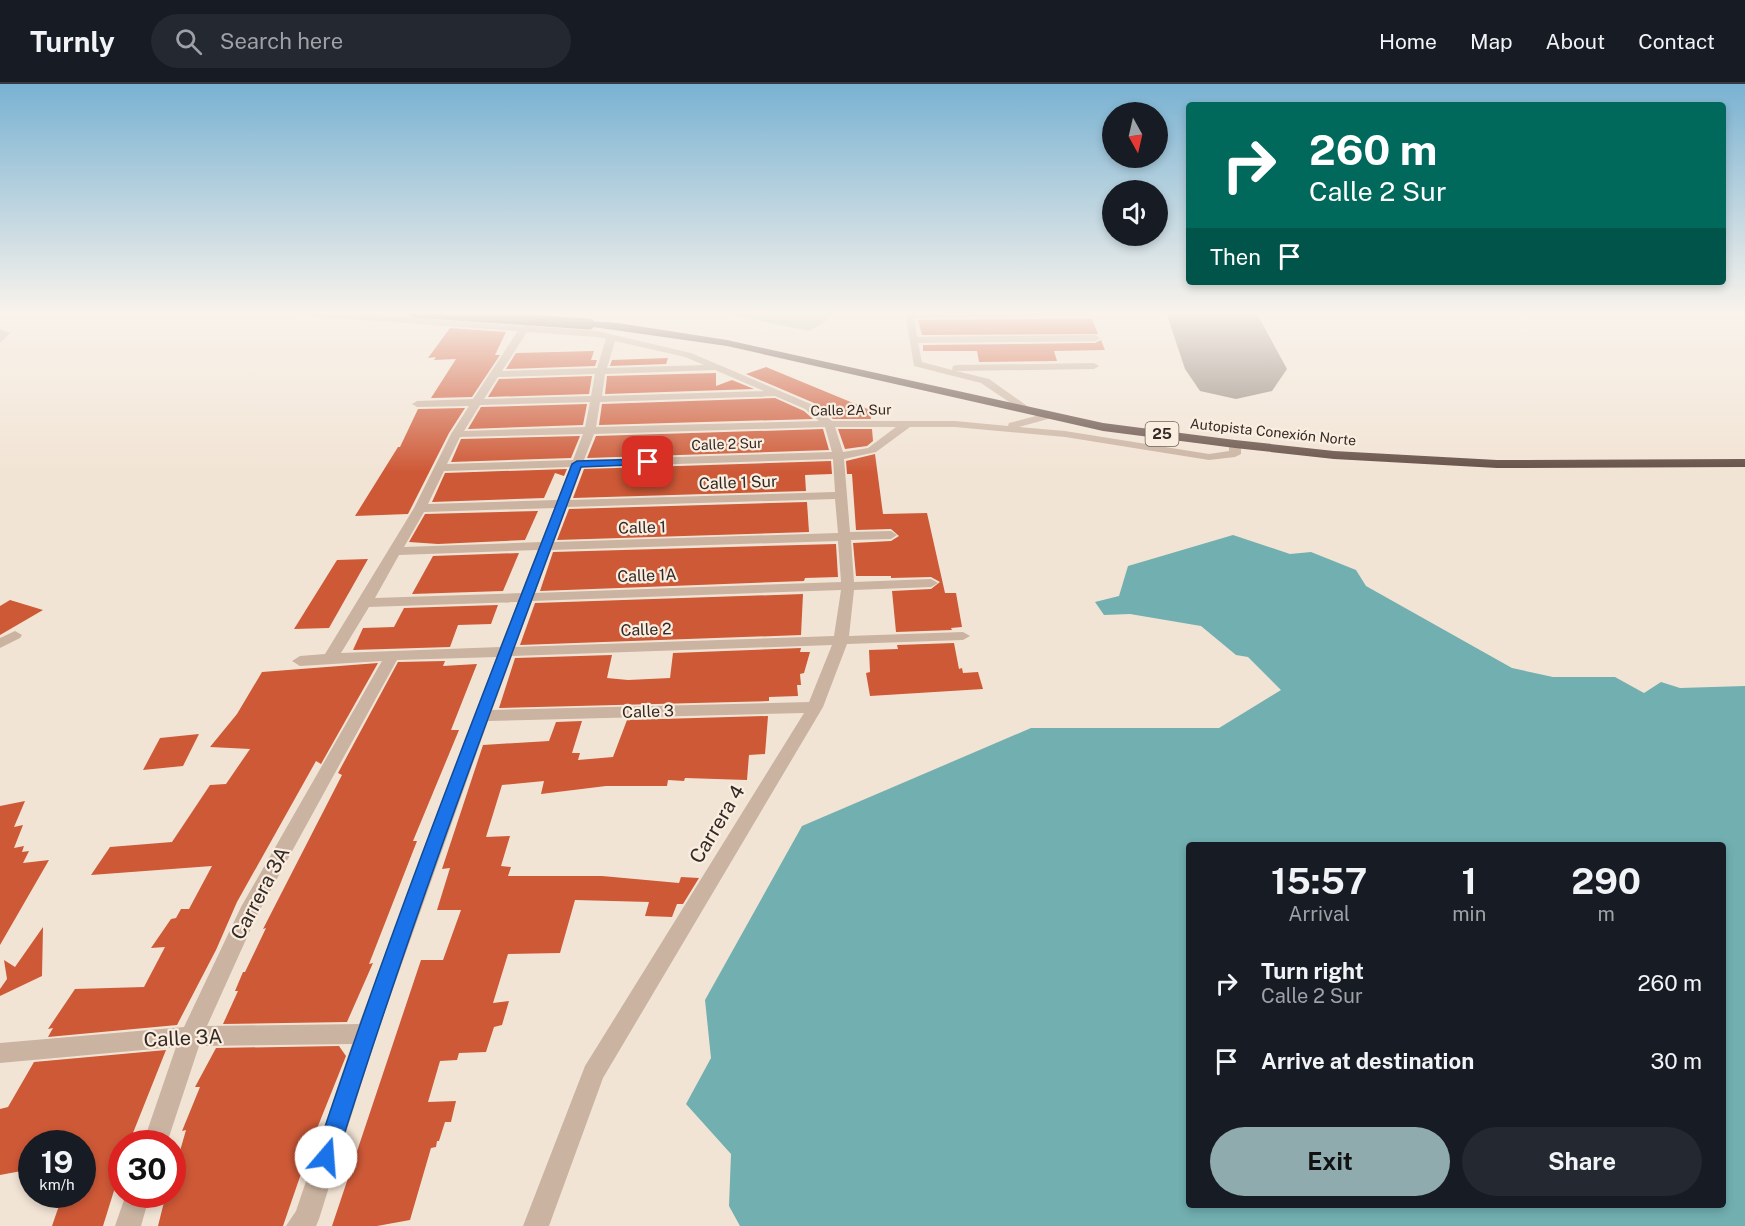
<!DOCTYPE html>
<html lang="en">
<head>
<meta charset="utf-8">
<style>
	body { margin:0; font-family:"Public Sans",sans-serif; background:#242831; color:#f1f3f6; height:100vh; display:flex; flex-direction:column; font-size:22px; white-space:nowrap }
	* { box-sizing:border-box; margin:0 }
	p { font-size:20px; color:#9ea1a6 }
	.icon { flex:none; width:33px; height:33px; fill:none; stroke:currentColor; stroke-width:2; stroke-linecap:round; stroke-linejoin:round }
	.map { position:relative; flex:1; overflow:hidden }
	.sheet { position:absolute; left:1186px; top:758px; width:540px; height:366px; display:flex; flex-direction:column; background:#171b24; border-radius:6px; box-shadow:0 3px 9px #0003 }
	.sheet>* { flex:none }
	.hud { position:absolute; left:1186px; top:18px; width:540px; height:183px; border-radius:6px; box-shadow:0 3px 9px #0003; background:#00695c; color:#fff; overflow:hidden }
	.needle { width:39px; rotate:172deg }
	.buttons { position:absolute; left:1102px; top:18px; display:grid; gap:12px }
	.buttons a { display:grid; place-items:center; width:66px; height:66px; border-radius:50%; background:#171b24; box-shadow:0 3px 9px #0003; font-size:30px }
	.speed { position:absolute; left:18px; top:1046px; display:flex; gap:12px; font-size:30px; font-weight:700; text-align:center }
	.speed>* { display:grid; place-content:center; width:78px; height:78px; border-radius:50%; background:#171b24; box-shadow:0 3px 9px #0003; line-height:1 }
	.speed small { font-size:15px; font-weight:400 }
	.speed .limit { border:9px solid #d22; background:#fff; color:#111 }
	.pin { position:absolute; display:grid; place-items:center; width:51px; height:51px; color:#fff; margin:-26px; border-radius:12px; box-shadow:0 3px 9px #0006 }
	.me { position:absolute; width:66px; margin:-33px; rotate:18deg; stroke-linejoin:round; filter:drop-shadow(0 0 4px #0008) }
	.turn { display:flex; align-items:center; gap:21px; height:126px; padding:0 24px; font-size:27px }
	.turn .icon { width:78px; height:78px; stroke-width:2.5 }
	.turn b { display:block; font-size:42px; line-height:51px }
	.then { display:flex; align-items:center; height:57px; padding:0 24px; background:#0003; gap:12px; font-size:22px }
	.eta { display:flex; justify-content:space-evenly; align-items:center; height:102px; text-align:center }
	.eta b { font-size:36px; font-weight:700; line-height:42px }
	.primary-button { display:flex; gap:12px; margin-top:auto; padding:12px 24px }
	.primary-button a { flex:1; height:69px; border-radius:36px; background:#8fabae; color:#111; font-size:24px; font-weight:700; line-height:69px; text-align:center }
	.primary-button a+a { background:#242831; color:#f1f3f6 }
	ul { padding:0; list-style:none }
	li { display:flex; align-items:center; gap:18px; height:78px; padding:0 24px }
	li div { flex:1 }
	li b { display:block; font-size:22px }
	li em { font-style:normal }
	header { display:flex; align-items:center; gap:36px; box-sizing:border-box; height:84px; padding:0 30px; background:#171b24; border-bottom:2px solid #363941 }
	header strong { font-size:28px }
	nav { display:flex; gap:33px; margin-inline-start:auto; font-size:21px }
	.search { width:420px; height:54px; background:#242831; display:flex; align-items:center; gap:15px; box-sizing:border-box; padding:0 21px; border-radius:33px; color:#9ea1a6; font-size:22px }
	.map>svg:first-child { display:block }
	.green { fill:#b3c194 }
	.water { fill:#72afb1; fill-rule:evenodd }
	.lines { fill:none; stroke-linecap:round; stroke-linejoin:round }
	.runway { fill:#93867c; fill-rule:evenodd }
	.building { fill:#ce5937 }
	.minor { fill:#cab3a1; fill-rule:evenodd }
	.trunk { fill:#665047; fill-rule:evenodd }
	.trunk-bridge { stroke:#665047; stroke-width:11 }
	.route { fill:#1a73e8; stroke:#114b97; stroke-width:1.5 }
	.labels { text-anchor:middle; stroke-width:4.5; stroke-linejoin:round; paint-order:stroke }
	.far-street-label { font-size:14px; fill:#342924; stroke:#faeee1 }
	.shield { fill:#faeee1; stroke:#6f645d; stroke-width:1.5 }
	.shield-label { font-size:15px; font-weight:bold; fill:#342924 }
	.street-label { font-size:16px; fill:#342924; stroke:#faeee1 }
	.near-street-label { font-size:20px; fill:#342924; stroke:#faeee1 }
</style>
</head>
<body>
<header>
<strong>Turnly</strong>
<div class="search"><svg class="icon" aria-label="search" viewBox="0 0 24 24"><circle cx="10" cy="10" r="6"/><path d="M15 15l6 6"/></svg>Search here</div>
<nav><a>Home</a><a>Map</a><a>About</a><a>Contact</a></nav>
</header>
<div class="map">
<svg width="1745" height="1142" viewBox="0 0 1745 1142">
	<rect width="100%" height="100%" fill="#f2e4d5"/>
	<!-- green -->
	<polygon class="green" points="715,228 839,228 810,247"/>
	<!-- water -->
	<path class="water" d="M1233,451l57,19 21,-2 45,18 10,16 146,82 41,9h62l29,16 17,-11 19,6 65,-2v540h-1005l-11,-20 2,-52 -45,-50 25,-46 -6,-58 97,-174 229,-98h188l62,-38 -33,-33 -12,-2 -35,-29 -71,-12 -26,1 -9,-13 24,-6 9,-30zM1190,760h534v360h-534z"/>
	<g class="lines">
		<!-- runway -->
		<polygon class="runway" points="1166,228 1256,228 1287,285 1272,307 1236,315 1200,307 1185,285"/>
	</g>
	<!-- building -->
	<g class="building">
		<polygon points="1050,235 1092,235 1098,250 922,251 918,236"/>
		<polygon points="450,244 506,248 495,271 500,271 472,313 431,314 456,275 434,276 436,273 428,274"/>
		<polygon points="1101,256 1105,266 1054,267 1057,277 979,278 977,267 923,267 923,261 1095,259"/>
		<polygon points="594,267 591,276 597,276 595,282 506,285 516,269"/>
		<polygon points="668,274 666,280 610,282 612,276"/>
		<polygon points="766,283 870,326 871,335 833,335 814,319 746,290"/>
		<polygon points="716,289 716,302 732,296 754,305 605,310 607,292"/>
		<polygon points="592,292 589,310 488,313 499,295"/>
		<polygon points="775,314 804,327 813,335 599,341 602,320"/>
		<polygon points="587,320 583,341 468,345 481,323"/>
		<polygon points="465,324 449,349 408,430 355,432 398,363 400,363 418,325"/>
		<polygon points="823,345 829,366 587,374 596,352"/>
		<polygon points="838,345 872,345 873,357 867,362 845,365"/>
		<polygon points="580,352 571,374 451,378 461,355"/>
		<polygon points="875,370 883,430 927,429 945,509 956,509 962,543 951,544 952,546 896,548 892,507 931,505 940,498 931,493 891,494 891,492 856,492 853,459 891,457 899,452 891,445 856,446 852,390 847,390 846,377"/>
		<polygon points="831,377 832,390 805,391 806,407 573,414 584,385"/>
		<polygon points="567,385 564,392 555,389 544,414 432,418 445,389"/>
		<polygon points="807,418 809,448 557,456 569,425"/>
		<polygon points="538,427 525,456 438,460 409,458 425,430"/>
		<polygon points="836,460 838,493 805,494 804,497 540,507 553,468"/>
		<polygon points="519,469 503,507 412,510 433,472"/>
		<polygon points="368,475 329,544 294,545 337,476"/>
		<polygon points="803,510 801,551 520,561 535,519"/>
		<polygon points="10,516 43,526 0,551 0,522"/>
		<polygon points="498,521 491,540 458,541 450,563 353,566 363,544 394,543 404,524"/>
		<polygon points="954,559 959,585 962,584 963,589 978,588 983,605 870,612 866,589 870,588 869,566 898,565 897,561"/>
		<polygon points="801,564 800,568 810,568 804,589 800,590 801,601 797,601 798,612 769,613 769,617 499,624 515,574 612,571 607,594 628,596 670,594 673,569"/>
		<polygon points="445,577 443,582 477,580 451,646 459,646 413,757 417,757 369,880 373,879 347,938 223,940 238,907 235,907 243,888 245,888 266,844 263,845 342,691 338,689 398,578"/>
		<polygon points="378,579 321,680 316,677 237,818 216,866 177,941 48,953 53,944 48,945 75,905 144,903 165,863 151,864 171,835 176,834 181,825 189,825 212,782 91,791 110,763 172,758 210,701 226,700 250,665 210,663 237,630 262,588"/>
		<polygon points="768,632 765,670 749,671 747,696 685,694 684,697 668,696 667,702 606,702 541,710 544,697 502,701 486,753 510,752 501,782 511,783 508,792 602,792 679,799 681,793 699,794 683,820 677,820 672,833 645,832 649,818 575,816 560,869 508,870 493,919 509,917 502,941 494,943 486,968 459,969 457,976 440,977 428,1018 456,1017 451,1038 445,1038 439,1057 437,1057 436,1063 431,1064 410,1136 377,1142 332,1142 421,876 443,876 461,826 437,826 450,784 442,785 483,661 549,657 556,638 582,637 572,669 580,669 578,676 613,673 627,636"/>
		<polygon points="199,650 183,682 143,686 160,654"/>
		<polygon points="25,717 14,743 23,741 14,764 24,762 22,768 29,767 23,779 49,776 0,861 0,722"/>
		<polygon points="43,843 42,892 0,912 0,905 7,895 4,876 15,883"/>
		<polygon points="339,962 346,972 314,1052 283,1142 158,1142 166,1110 172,1110 172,1095 186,1046 182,1047 200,1003 195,1003 216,964"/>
		<polygon points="166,966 129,1059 122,1059 122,1081 103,1142 52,1142 63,1110 82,1110 82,1059 32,1059 32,1085 0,1091 0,1025 8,1023 34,978"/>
	</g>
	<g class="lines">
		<!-- minor -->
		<g class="minor">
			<path d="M287,228h46l189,14 8,-14h9l-9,14 67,5 94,22 122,52 19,16h123l53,5 1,-3 42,-11 4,1v4l-36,10 46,4 144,23 20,-3v-7l6,-3 6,3v10l-6,3 -26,3 -144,-23 -110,-10h-45l-34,25 -32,7 6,73 41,-1 6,4 -6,4 -40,1 3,42 77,-3 7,4 -7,4 -77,3 -5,46 114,-4 7,4 -7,4 -116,4 -24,63 -220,371 -54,148h-26l62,-160 219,-353 -316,8 -111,313 -58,185 -3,7h-30l10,-15 56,-167 -153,2 -32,97h-24l33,-96 -176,16v-20l184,-16 57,-120 141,-246 -82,5 -8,-5 8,-5 25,-2 89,-146 37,-74 18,-28 -52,1 -5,-3 5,-3 56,-2 45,-68 -227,-16zM527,248l70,5 9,2 -9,29 -95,3zM615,257l70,16 19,8 -97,3zM715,286l49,21 -162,5 3,-22zM595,290l-4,22 -107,3 14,-22zM775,312l30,13 14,12 -223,6 4,-25zM590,318l-5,25 -121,4 16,-26zM825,343l7,25 -248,8 10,-26zM835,343h61l-28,21 -25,4zM583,350l-10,26 -126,4 13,-27zM833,375l2,33 -265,8 12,-33zM570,383l-13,33 -129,4 16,-33zM835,415l3,34 -284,9 13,-35zM555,424l-14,34 -137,5 20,-35zM838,457l3,41 -306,11 16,-43zM538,466l-17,43 -146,5 24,-43zM841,506l-7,46 -319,11 17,-46zM518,518l-18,45 -159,6 28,-46zM832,561l-23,57 -317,8 20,-54zM497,573l-138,367 -152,2 50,-111 140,-255z"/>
			<polygon points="905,228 1096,228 1092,232 914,234 917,253 1095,251 1100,254 1095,257 918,259 922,278 952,286 953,282 956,281 1094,279 1099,282 1094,285 956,287 989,295 1030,324 1021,326 981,299 914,282"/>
			<polygon points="0,245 10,249 0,259"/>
			<polygon points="15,547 22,551 20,554 0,564 0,554"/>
			<polygon points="126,1110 150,1110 141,1142 115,1142"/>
		</g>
		<!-- trunk -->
		<polygon class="trunk" points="589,237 618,239 727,256 1103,339 1235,356 1334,367 1497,376 1745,375 1745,383 1497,384 1334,375 1235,364 1103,347 727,262 586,242 584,240"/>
		<!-- trunk-bridge -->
		<polyline class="trunk-bridge" points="413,228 589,240"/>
	</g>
	<!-- sky -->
	<linearGradient id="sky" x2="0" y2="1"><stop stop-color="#79b2d2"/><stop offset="0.59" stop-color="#f9f3ec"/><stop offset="1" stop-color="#f9f3ec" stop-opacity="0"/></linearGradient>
	<rect width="1745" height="388" fill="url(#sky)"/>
	<!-- route -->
	<path class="route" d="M648,375l5,3 -1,2 -71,3c-85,229 -171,457 -244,690l-4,8 -7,3 -8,-3 -3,-8c77,-234 168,-463 257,-693l5,-3z"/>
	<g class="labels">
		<!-- far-street labels -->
		<g class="far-street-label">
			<text transform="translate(851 326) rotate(-1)" y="5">Calle 2A Sur</text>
			<text transform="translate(1273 348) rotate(6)" y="5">Autopista Conexión Norte</text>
			<text transform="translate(727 360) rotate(-2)" y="5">Calle 2 Sur</text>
		</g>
		<!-- shield labels -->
		<rect class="shield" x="1145.5" y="338" width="33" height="24" rx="4.5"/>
		<g class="shield-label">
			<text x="1162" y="355">25</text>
		</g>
		<!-- street labels -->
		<g class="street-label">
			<text transform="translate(738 398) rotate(-2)" y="6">Calle 1 Sur</text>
			<text transform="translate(642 443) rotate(-2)" y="6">Calle 1</text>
			<text transform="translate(647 491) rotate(-2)" y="6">Calle 1A</text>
			<text transform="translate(646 545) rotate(-2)" y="6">Calle 2</text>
			<text transform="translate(648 627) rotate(-2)" y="6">Calle 3</text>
		</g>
		<!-- near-street labels -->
		<g class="near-street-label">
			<text transform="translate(717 740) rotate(-59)" y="7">Carrera 4</text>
			<text transform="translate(260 809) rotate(-62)" y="7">Carrera 3A</text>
			<text transform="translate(183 954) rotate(-3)" y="7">Calle 3A</text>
		</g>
	</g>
</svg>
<div class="buttons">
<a><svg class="needle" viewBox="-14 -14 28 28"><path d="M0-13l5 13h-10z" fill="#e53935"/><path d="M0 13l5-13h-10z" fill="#9ea1a6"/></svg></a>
<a><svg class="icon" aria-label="sound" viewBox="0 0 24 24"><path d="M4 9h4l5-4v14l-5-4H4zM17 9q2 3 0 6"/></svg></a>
</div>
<div class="speed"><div>19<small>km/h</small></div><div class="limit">30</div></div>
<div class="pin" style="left:648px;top:378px;background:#d93025"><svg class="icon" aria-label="arrive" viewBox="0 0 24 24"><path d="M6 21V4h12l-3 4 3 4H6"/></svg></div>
<svg class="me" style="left:326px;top:1073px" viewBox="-20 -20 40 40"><circle r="19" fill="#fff"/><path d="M0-13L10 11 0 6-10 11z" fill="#1a73e8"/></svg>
<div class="hud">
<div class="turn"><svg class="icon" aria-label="right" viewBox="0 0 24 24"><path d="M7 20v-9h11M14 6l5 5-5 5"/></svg><div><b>260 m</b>Calle 2 Sur</div></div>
<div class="then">Then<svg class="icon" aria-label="arrive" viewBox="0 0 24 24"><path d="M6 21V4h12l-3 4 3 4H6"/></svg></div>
</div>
<section class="sheet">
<div class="eta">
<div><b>15:57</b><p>Arrival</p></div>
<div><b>1</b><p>min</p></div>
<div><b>290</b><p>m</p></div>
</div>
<ul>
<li><svg class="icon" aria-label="right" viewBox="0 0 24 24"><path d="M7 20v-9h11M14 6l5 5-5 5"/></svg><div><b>Turn right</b><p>Calle 2 Sur</p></div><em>260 m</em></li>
<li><svg class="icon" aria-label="arrive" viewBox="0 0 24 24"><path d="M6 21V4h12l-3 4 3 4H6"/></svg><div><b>Arrive at destination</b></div><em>30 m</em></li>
</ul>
<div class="primary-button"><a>Exit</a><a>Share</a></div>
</section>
</div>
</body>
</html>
